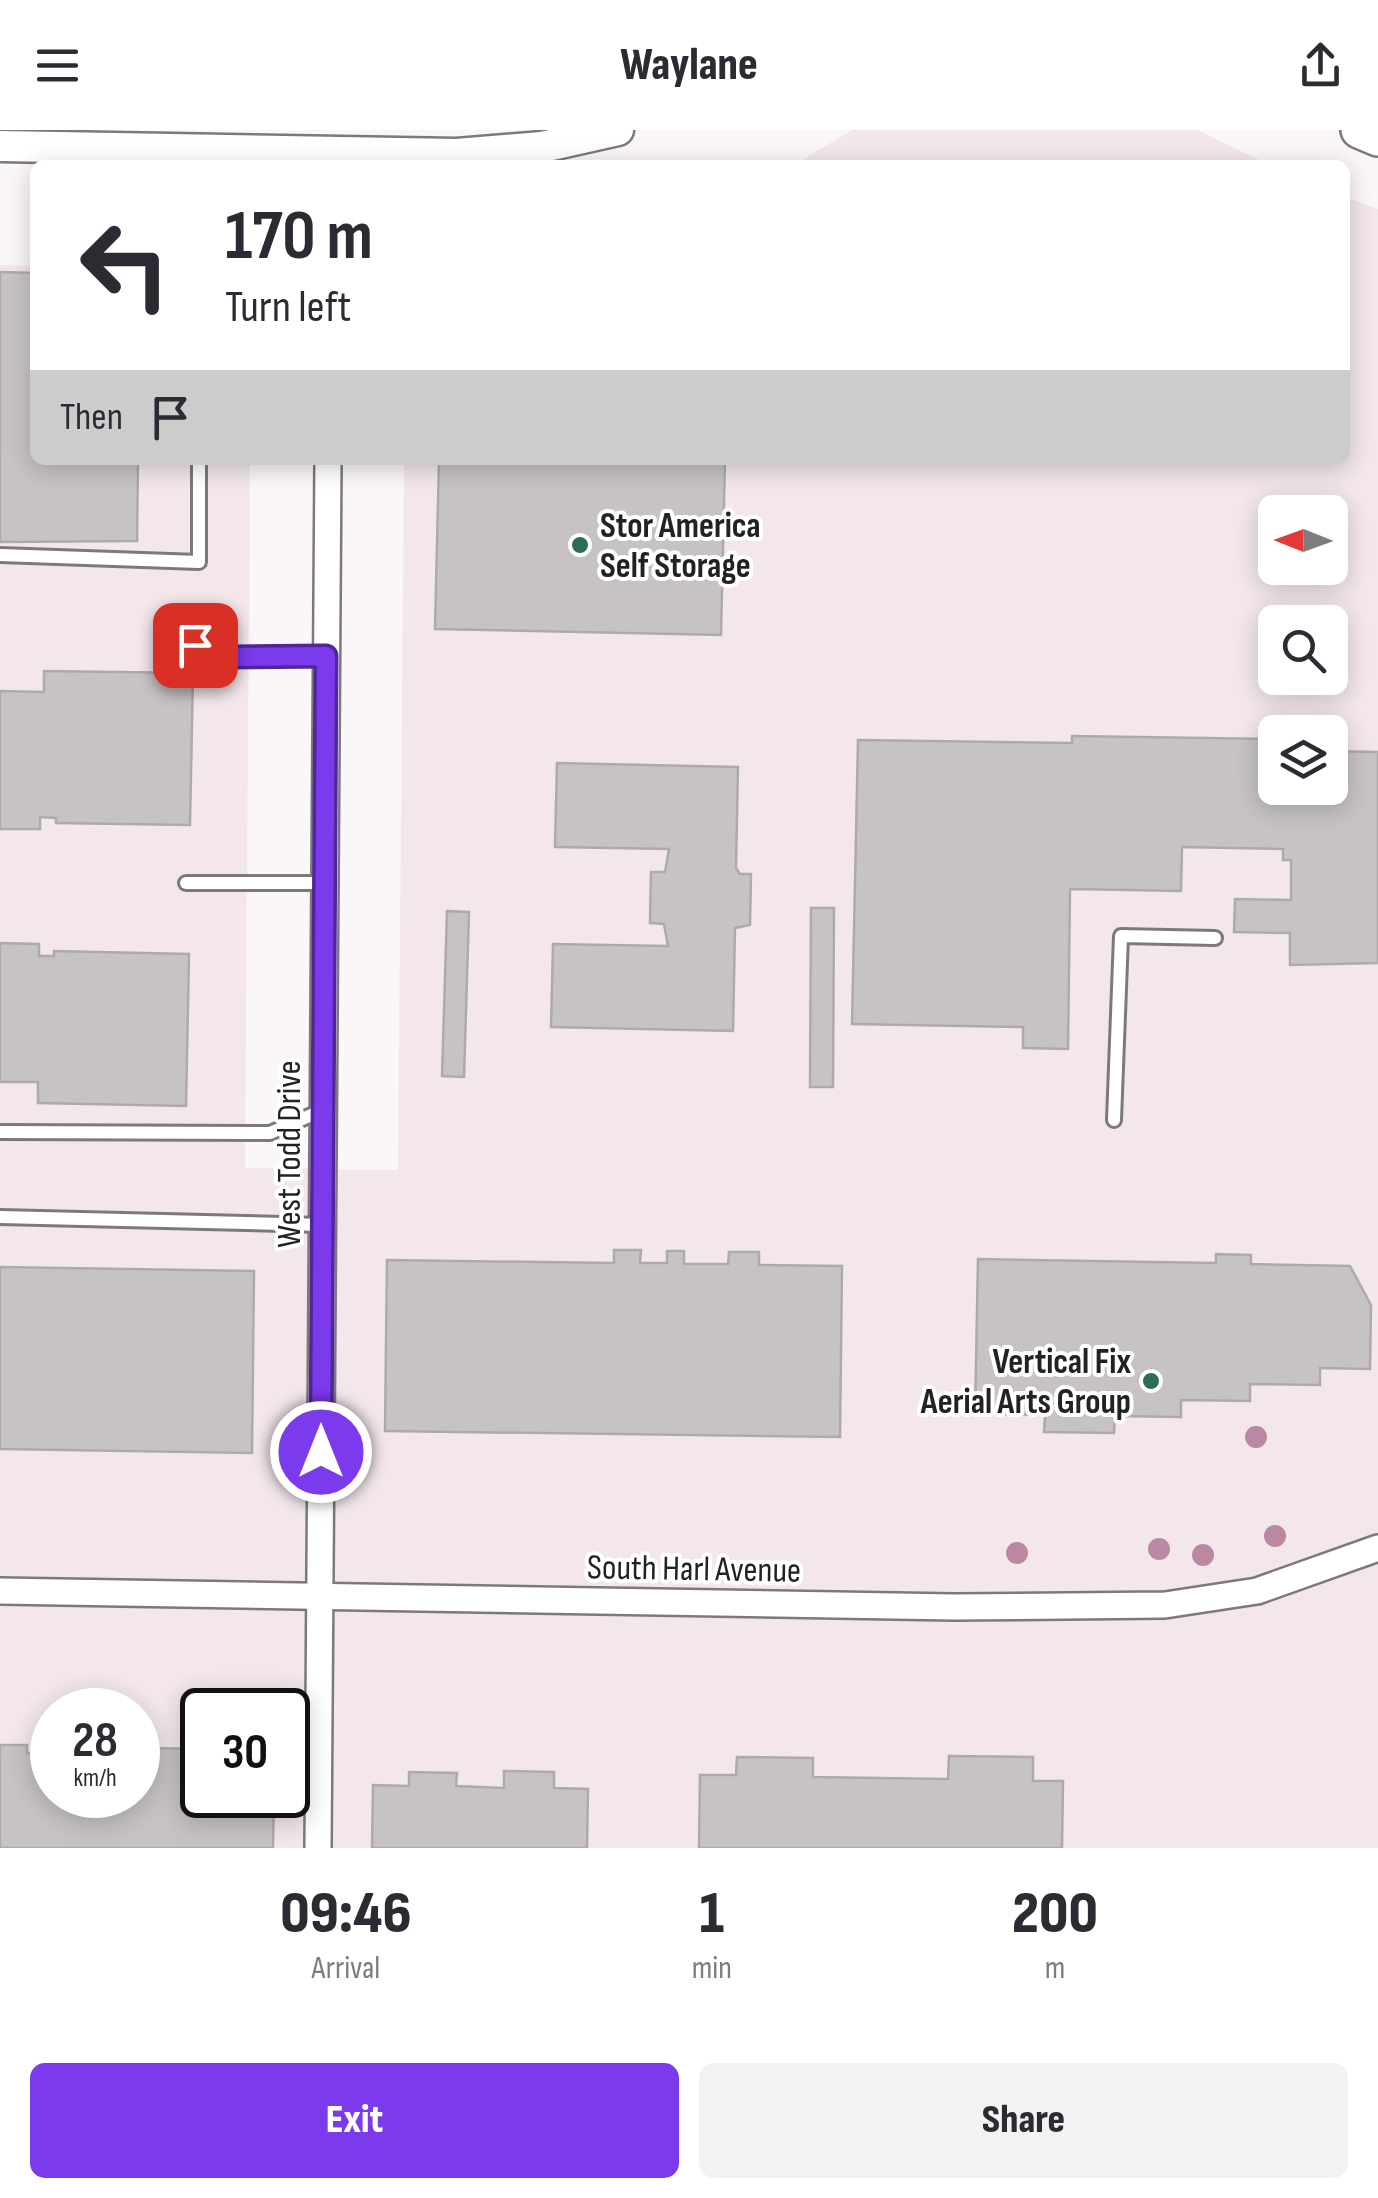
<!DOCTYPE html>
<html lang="en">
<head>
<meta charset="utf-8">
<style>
	body { margin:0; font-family:"Sofia Sans Condensed",sans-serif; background:#f2f2f3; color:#2b2b33; height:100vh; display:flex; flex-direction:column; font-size:38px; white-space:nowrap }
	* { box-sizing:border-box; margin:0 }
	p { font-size:32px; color:#7c7c81 }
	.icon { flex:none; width:55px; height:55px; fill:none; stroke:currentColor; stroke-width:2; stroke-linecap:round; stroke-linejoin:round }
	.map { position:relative; height:1718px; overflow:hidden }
	.details { display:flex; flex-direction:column; background:#fff; flex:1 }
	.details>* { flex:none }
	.banner { position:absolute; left:30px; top:30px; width:1320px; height:305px; border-radius:15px; box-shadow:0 5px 25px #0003; background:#fff; color:#2b2b33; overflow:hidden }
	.needle { width:65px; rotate:271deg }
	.buttons { position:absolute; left:1258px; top:365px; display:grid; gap:20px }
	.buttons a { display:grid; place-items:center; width:90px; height:90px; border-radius:15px; background:#fff; box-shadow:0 5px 25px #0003; font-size:50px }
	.speed { position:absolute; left:30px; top:1558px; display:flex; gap:20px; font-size:50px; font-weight:700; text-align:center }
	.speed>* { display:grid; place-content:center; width:130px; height:130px; border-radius:50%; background:#fff; box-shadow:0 5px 25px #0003; line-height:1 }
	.speed small { font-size:25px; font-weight:400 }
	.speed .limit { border:5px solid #111; border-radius:15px; background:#fff; color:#111 }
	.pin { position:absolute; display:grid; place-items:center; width:85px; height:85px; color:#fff; margin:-42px; border-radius:20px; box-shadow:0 5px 15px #0006 }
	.me { position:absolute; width:110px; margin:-55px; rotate:0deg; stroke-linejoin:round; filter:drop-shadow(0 0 8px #0008) }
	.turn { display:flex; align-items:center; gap:35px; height:210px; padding:0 30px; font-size:45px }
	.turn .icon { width:130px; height:130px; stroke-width:2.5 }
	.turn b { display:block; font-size:70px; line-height:85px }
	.then { display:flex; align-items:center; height:95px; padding:0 30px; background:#0003; gap:20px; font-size:38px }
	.eta { display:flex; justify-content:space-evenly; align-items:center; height:170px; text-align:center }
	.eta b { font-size:60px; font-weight:800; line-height:70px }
	.cta { display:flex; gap:20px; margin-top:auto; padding:20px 30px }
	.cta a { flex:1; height:115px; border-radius:15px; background:#7c3aed; color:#fff; font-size:40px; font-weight:800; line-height:115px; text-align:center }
	.cta a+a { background:#f2f2f3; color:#2b2b33 }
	header { display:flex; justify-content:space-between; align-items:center; height:130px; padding:0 30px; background:#fff; font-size:45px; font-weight:800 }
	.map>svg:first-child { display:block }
	.built { fill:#f3e7ec; fill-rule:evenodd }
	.building { fill:#c7c3c5; stroke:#aeaaab; stroke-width:2.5 }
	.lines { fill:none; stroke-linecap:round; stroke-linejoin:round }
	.service-casing { stroke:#7d797b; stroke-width:18 }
	.minor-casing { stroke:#7d797b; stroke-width:30 }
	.tertiary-casing { stroke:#7d797b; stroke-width:35 }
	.secondary-casing { stroke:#7d797b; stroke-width:40 }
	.service { stroke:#fff; stroke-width:12 }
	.minor { stroke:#fff; stroke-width:25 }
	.tertiary { stroke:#fff; stroke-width:30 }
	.secondary { stroke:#fff; stroke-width:35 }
	.tree { fill:#bb87a3 }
	.route-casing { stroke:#51269a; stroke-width:25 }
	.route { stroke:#7c3aed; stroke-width:18 }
	.poi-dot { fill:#2e6c58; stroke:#fff; stroke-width:4 }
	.labels { text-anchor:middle; stroke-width:8; stroke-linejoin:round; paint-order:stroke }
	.poi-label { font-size:35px; font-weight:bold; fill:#232223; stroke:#fff; text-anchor:start }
	.street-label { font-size:35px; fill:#232223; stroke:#fff }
</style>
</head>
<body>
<header><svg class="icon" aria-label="menu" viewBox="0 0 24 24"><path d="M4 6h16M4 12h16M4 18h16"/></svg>Waylane<svg class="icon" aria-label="share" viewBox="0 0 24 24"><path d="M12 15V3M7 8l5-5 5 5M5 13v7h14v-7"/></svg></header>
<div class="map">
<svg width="1378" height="1718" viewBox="0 0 1378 1718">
	<rect width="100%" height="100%" fill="#fbf7f8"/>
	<!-- built -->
	<g class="built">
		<polygon points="852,0 1197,0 1270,35 794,35"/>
		<path d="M1345,67l33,12v1639h-1378v-1583l35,1v194h215l-5,708 153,2 6,-710h941zM1275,382h55v56h-55zM1275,492h55v56h-55zM1275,602h55v56h-55zM52,1580h86v85h-86zM202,1580h86v85h-86z"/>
	</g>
	<!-- building -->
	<g class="building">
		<polygon points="0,142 35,143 35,330 138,330 137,411 0,412"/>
		<polygon points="439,330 725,330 721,505 435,499"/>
		<polygon points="44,541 193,543 190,695 56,693 56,688 40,687 40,699 0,699 0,561 44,562"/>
		<polygon points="1072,606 1275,609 1275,658 1330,658 1330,621 1378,622 1378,833 1290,835 1290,803 1234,802 1235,769 1291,770 1291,730 1283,730 1283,719 1182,717 1181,761 1070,759 1068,919 1023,918 1023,897 852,894 858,610 1072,613"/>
		<polygon points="557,633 738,637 736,738 740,744 751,744 750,795 735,798 733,901 551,897 553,814 668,816 664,794 650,793 651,742 665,742 669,719 555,717"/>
		<polygon points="811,778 834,778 833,957 810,957"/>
		<polygon points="447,781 469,782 464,947 442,946"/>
		<polygon points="0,813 39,814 39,826 54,826 54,821 189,824 186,976 38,973 38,952 0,952"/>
		<polygon points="614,1120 641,1120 640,1133 667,1133 667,1121 684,1121 684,1134 728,1134 729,1122 759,1122 759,1135 842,1136 840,1307 385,1301 387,1130 614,1133"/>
		<polygon points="1216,1124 1251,1125 1251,1134 1350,1136 1371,1175 1370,1239 1320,1238 1320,1255 1250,1254 1250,1271 1181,1270 1181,1287 1115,1286 1114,1303 1044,1302 1045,1285 975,1284 978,1129 1216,1133"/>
		<polygon points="0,1137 254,1141 252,1323 0,1319"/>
		<polygon points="0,1615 27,1615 27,1623 52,1623 52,1665 138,1665 138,1624 149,1625 149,1618 202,1619 202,1665 274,1665 273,1718 0,1718"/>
		<polygon points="949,1626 1033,1627 1033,1651 1063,1651 1062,1718 699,1718 700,1645 736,1645 737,1627 813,1628 813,1647 948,1649"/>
		<polygon points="504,1641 554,1642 554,1658 588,1659 587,1718 372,1718 373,1655 409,1656 409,1642 457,1643 456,1656 504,1658"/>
	</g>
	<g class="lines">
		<defs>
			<g id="service">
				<polyline points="0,425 199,432 199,330"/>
				<polyline points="195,515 228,527 326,526"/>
				<polyline points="186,753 325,753"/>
				<polyline points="1114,990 1121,806 1215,808"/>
				<polyline points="0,1002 270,1003 323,980"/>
				<polyline points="0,1087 323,1095"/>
			</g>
			<g id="minor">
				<polyline points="0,1461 954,1477 1165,1475 1257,1461 1378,1418"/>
				<polyline points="318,1718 328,330"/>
			</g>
			<polyline id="tertiary" points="0,16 457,24 542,17 618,0"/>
			<polyline id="secondary" points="1359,0 1378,8"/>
		</defs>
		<!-- service casing -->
		<use href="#service" class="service-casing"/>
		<!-- minor casing -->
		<use href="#minor" class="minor-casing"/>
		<!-- tertiary casing -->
		<use href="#tertiary" class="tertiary-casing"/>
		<!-- secondary casing -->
		<use href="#secondary" class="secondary-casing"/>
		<!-- service -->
		<use href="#service" class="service"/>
		<!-- minor -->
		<use href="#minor" class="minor"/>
		<!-- tertiary -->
		<use href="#tertiary" class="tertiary"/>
		<!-- secondary -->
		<use href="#secondary" class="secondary"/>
	</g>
	<!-- trees -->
	<g class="tree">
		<circle cx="1256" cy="1307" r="11"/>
		<circle cx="1275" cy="1406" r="11"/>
		<circle cx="1159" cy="1419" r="11"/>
		<circle cx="1017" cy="1423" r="11"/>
		<circle cx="1203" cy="1425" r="11"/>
	</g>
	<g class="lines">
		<defs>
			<polyline id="route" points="195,515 228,527 326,526 321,1322"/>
		</defs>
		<!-- route casing -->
		<use href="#route" class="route-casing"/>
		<!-- route -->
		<use href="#route" class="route"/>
	</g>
	<!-- markers -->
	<g class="poi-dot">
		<circle cx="580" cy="415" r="10"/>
		<circle cx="1151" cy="1251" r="10"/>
	</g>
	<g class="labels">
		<!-- poi labels -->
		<g class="poi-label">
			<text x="600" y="407">Stor America<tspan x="600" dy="40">Self Storage</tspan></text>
			<text x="1131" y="1243" text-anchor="end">Vertical Fix<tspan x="1131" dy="40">Aerial Arts Group</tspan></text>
		</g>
		<!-- street labels -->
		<g class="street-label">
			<text transform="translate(288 1024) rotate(-90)" y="12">West Todd Drive</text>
			<text transform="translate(694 1438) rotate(1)" y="12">South Harl Avenue</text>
		</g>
	</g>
</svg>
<div class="buttons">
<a><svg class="needle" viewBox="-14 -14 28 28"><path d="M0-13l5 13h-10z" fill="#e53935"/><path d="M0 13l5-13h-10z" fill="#7c7c81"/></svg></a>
<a><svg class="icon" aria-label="search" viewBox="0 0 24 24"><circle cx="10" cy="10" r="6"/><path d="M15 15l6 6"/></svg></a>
<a><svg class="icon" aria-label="layers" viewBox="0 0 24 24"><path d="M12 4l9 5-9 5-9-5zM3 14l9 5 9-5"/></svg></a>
</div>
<div class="speed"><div>28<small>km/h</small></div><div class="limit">30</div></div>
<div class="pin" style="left:195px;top:515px;background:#d93025"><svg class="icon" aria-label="arrive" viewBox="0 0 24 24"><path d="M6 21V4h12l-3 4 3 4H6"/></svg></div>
<svg class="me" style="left:321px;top:1322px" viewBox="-20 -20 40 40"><circle r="17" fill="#7c3aed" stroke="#fff" stroke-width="3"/><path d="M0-11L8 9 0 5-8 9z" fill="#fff"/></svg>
<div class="banner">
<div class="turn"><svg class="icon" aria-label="left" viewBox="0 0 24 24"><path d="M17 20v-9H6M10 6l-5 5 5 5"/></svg><div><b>170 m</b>Turn left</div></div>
<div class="then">Then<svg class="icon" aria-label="arrive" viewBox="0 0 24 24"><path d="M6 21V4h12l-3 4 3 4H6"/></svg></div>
</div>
</div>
<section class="details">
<div class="eta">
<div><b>09:46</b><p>Arrival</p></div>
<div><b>1</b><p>min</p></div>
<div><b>200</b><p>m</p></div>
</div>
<div class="cta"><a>Exit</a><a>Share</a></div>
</section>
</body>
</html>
